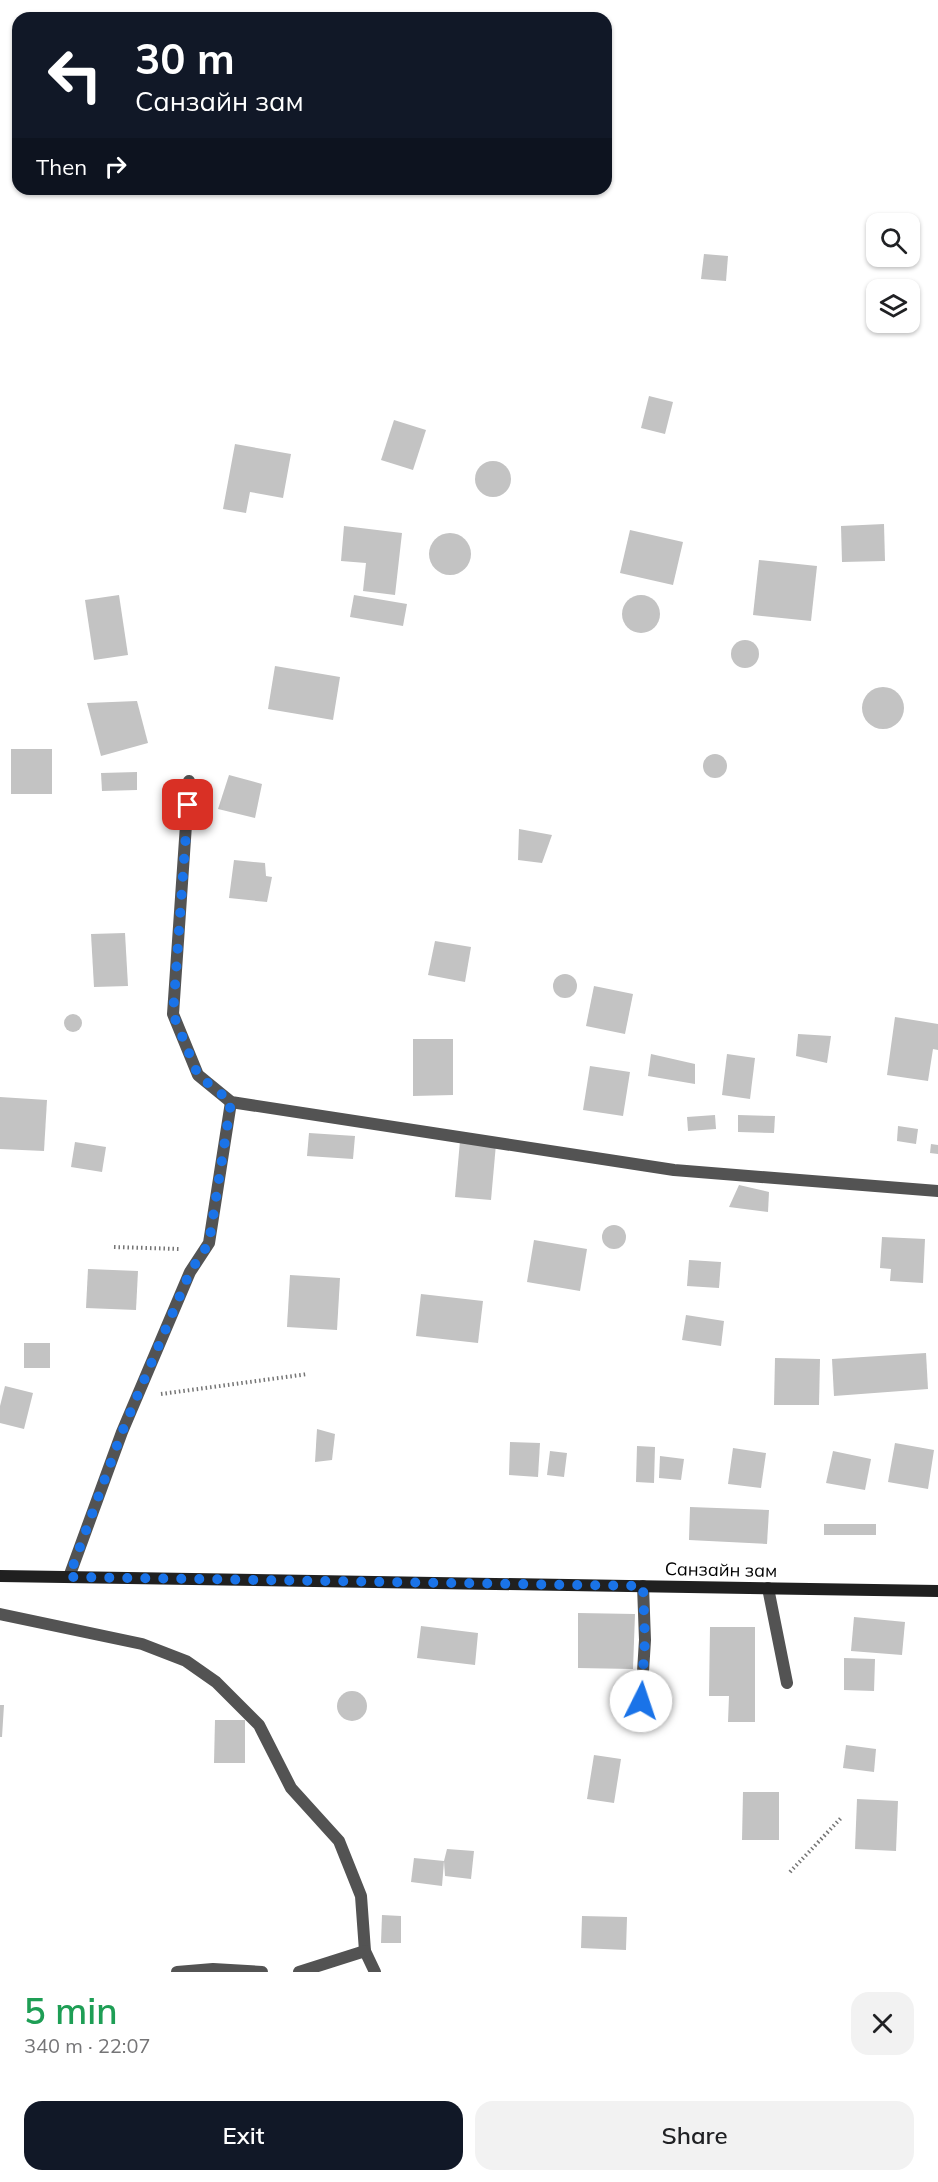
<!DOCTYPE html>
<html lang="en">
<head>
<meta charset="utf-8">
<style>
	body { margin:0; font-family:Mulish,sans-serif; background:#f2f2f2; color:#202124; height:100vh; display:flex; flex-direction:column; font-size:22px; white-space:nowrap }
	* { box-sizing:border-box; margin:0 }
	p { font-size:20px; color:#757577 }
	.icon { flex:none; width:33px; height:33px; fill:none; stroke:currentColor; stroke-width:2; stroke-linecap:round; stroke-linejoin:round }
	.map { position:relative; height:1972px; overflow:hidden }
	.details { display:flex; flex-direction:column; background:#fff; flex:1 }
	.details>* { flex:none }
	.banner { position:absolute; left:12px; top:12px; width:600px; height:183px; border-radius:18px; box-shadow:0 2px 4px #0004; background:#111827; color:#fff; overflow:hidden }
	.tools { position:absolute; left:866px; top:213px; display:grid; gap:12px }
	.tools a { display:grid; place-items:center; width:54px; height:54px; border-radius:12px; background:#fff; box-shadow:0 2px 4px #0004; font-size:30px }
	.pin { position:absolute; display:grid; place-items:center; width:51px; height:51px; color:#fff; margin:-26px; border-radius:12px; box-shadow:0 3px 9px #0006 }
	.me { position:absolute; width:66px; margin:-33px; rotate:4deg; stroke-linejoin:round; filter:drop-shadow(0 0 4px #0008) }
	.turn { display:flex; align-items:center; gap:21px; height:126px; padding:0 24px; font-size:27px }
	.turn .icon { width:78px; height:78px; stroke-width:2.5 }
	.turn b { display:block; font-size:42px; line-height:51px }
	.then { display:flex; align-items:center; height:57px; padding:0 24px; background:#0003; gap:12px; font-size:22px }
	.round { display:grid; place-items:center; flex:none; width:63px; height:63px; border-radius:18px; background:#f2f2f2 }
	.summary { display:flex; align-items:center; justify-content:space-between; height:102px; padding:0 24px }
	h1 { font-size:36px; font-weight:600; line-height:45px; color:#1e9e55 }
	.button { display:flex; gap:12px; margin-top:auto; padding:12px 24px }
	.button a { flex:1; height:69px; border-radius:18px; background:#111827; color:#fff; font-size:24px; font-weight:600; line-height:69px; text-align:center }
	.button a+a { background:#f2f2f2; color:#202124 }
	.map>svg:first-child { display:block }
	.building { fill:#c3c3c3 }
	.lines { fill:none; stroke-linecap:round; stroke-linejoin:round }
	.path { stroke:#757575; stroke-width:4; stroke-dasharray:1.5 3; stroke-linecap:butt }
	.minor { stroke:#535353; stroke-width:12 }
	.secondary { stroke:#202020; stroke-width:12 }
	.route { stroke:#1a73e8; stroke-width:10; stroke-dasharray:0 18 }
	.labels { text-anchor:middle; stroke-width:6; stroke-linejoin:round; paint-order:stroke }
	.street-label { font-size:18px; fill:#000; stroke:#fff }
</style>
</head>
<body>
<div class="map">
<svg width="938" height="1972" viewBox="0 0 938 1972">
	<rect width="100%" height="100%" fill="#fff"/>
	<!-- building -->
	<g class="building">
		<polygon points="704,254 728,256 726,281 701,279"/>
		<polygon points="649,396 673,402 665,434 641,428"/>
		<polygon points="394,420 426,430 413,470 381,460"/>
		<polygon points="235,444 291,454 283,498 250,492 246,513 223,509"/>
		<circle cx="493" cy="479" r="18"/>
		<polygon points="884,524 885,561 842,562 841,526"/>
		<polygon points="344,526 402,533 395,595 363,591 366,563 341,561"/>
		<polygon points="630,530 683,542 673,585 620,573"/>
		<circle cx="450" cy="554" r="21"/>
		<polygon points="759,560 817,566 811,621 753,615"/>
		<polygon points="119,595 128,655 94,660 85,600"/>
		<polygon points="354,595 407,604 403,626 350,617"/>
		<circle cx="641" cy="614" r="19"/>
		<circle cx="745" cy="654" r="14"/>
		<polygon points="275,666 340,677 333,720 268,709"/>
		<circle cx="883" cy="708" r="21"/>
		<polygon points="137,701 148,743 101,756 87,703"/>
		<rect x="11" y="749" width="41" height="45"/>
		<circle cx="715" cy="766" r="12"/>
		<polygon points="137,772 137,790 102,791 101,773"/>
		<polygon points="229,775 262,784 255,818 218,809"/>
		<polygon points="519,829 552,835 542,863 518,860"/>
		<polygon points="234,860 265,863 266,876 272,877 267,902 229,898"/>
		<polygon points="125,933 128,986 94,987 91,934"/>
		<polygon points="435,941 471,947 465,982 428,975"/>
		<circle cx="565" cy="986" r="12"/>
		<polygon points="594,986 633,994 625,1034 586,1026"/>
		<circle cx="73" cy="1023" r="9"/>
		<polygon points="895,1017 938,1024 938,1050 933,1049 928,1081 887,1075"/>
		<polygon points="798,1034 831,1036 827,1063 796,1056"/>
		<polygon points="413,1039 453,1039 453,1095 413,1096"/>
		<polygon points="651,1054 695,1064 695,1084 648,1076"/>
		<polygon points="727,1054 755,1058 750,1099 722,1095"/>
		<polygon points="590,1066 630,1072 623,1116 583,1110"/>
		<polygon points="0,1097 47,1100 44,1151 0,1149"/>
		<polygon points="715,1115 716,1129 688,1131 687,1117"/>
		<polygon points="738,1115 775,1116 774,1133 738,1132"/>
		<polygon points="898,1126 918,1129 916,1144 897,1141"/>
		<polygon points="309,1133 355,1136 353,1159 307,1156"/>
		<polygon points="460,1141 496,1144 491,1200 455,1197"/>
		<polygon points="75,1142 106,1147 102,1172 71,1167"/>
		<polygon points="931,1144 938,1145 938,1154 930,1153"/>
		<polygon points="739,1185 769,1192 768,1212 729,1207"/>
		<circle cx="614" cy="1237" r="12"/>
		<polygon points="882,1237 925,1239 923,1283 890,1281 891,1269 880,1268"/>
		<polygon points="534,1240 587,1249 580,1291 527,1282"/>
		<polygon points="689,1260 721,1262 719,1288 687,1286"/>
		<polygon points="88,1269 138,1271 136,1310 86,1308"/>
		<polygon points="290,1275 340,1278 337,1330 287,1327"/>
		<polygon points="421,1294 483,1301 478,1343 416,1336"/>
		<polygon points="686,1315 724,1321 721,1346 682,1340"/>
		<rect x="24" y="1343" width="26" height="25"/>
		<polygon points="926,1353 928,1389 834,1396 832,1359"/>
		<polygon points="775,1358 820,1359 819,1405 774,1405"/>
		<polygon points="5,1386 33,1393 24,1429 0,1423 0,1406"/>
		<polygon points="317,1429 335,1434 332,1460 315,1462"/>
		<polygon points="510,1442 540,1443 538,1477 509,1475"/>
		<polygon points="895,1443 934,1450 928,1489 888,1482"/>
		<polygon points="637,1446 655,1447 654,1483 636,1482"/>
		<polygon points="733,1448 766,1453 761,1488 728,1484"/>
		<polygon points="550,1451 567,1453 564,1477 547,1475"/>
		<polygon points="833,1451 871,1459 865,1490 826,1483"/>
		<polygon points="660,1456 684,1459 681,1480 659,1478"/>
		<polygon points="690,1507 769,1510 767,1544 689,1540"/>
		<rect x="824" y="1524" width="52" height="11"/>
		<polygon points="578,1613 635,1614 633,1669 578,1668"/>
		<polygon points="854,1617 905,1622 902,1655 851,1651"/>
		<polygon points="421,1626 478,1633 475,1665 417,1658"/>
		<polygon points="710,1627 755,1627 755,1722 728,1722 729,1696 709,1696"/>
		<polygon points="844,1658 875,1659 874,1691 844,1690"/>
		<circle cx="352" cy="1706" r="15"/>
		<polygon points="0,1705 4,1705 2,1737 0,1737"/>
		<polygon points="215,1720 245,1720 245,1763 214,1763"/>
		<polygon points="846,1745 876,1749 874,1772 843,1768"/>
		<polygon points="594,1755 621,1759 614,1803 587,1799"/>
		<polygon points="743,1792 779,1792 779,1840 742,1840"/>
		<polygon points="857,1799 898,1801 896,1851 855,1849"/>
		<polygon points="447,1849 474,1851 471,1879 445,1876 444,1861"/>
		<polygon points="414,1858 444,1861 442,1886 411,1882"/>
		<polygon points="382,1915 401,1916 401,1943 381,1943"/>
		<polygon points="582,1916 627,1917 626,1950 581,1948"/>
	</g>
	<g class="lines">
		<!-- path -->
		<g class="path">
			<polyline points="114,1247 180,1249"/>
			<polyline points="161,1394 308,1374"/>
			<polyline points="790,1872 842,1817"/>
		</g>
		<!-- minor -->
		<g class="minor">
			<polyline points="189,781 173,1014 198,1075 231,1102 674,1170 938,1191"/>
			<polyline points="69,1577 122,1432 190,1272 209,1243 231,1102"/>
			<polyline points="768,1588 787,1683"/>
			<polyline points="0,1614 142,1644 186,1661 216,1682 259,1725 291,1788 339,1841 361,1896 365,1951 375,1972"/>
			<polyline points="640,1719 645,1640 643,1586"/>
			<polyline points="177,1972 213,1969 262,1972"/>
			<polyline points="299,1972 365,1951"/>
		</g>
		<!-- secondary -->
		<polyline class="secondary" points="0,1576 938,1591"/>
	</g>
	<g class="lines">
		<!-- route -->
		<polyline class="route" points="188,805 173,1014 198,1075 231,1102 209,1243 190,1272 122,1432 69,1577 643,1586 645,1640 641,1701"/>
	</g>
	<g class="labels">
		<!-- street labels -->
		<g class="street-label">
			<text transform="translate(721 1570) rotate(1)" y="6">Санзайн зам</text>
		</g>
	</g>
</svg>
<div class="tools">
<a><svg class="icon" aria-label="search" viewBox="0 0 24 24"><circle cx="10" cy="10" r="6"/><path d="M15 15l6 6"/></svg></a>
<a><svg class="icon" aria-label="layers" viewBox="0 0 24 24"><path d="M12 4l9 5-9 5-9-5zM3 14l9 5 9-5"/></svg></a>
</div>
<div class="pin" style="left:188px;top:805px;background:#d93025"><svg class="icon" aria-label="arrive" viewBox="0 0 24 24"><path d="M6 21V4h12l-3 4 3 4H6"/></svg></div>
<svg class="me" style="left:641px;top:1701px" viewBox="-20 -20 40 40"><circle r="19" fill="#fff"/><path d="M0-13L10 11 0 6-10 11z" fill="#1a73e8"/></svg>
<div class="banner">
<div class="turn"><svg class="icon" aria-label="left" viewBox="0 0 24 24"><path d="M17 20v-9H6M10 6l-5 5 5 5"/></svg><div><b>30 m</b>Санзайн зам</div></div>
<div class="then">Then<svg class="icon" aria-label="right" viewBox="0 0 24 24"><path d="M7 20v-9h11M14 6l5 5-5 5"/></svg></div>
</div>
</div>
<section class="details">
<div class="summary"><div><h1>5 min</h1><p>340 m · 22:07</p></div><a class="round"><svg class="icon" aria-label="close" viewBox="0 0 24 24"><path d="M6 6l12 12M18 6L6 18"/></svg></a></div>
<div class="button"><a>Exit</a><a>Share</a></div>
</section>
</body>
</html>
